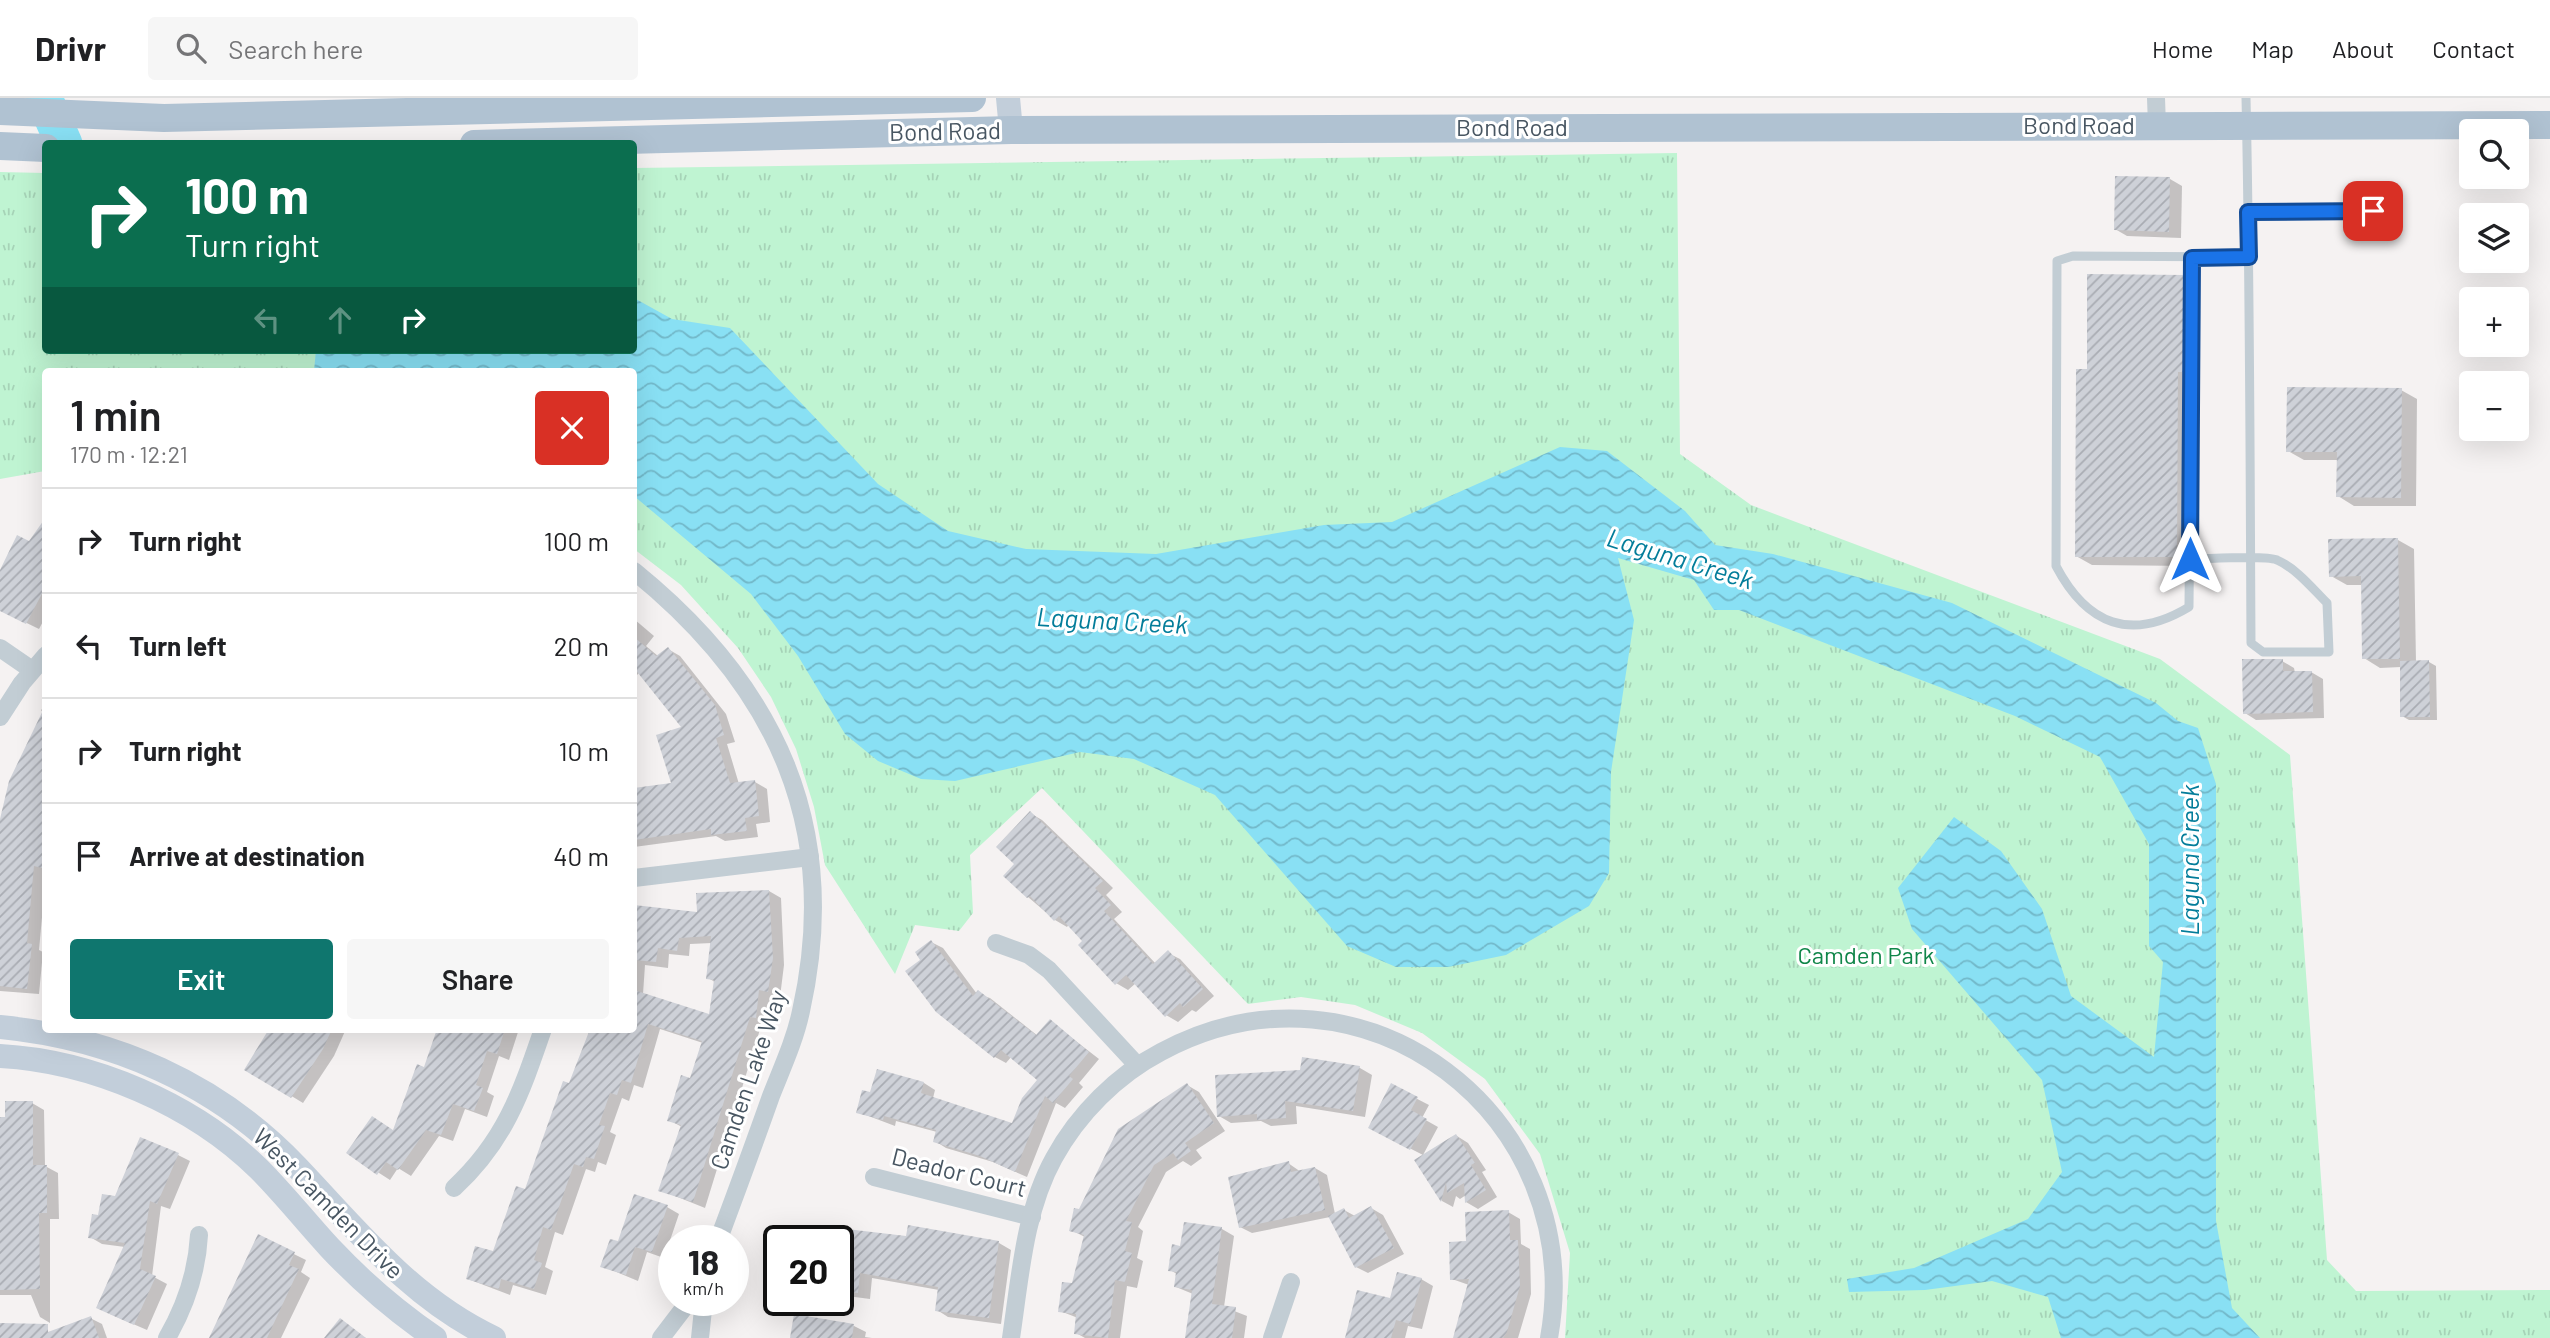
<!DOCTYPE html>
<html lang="en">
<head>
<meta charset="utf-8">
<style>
	body { margin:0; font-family:Barlow,sans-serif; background:#f6f6f6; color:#202124; height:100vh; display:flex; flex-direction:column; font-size:26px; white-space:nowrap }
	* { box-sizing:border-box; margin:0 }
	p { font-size:23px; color:#757577 }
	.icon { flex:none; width:38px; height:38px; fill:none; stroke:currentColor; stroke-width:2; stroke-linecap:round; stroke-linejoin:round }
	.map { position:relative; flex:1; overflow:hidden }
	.sheet { position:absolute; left:42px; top:270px; width:595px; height:665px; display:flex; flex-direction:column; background:#fff; border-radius:7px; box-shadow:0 7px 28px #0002 }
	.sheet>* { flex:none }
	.hud { position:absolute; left:42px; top:42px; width:595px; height:214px; border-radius:7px; box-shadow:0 7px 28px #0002; background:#0b6e4f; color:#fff; overflow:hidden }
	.fabs { position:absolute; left:2459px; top:21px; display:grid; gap:14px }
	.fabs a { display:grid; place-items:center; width:70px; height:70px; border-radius:7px; background:#fff; box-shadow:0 7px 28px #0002; font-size:35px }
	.speed { position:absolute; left:658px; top:1127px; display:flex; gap:14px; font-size:35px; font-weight:700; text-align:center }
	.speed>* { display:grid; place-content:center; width:91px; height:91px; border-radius:50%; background:#fff; box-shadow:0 7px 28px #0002; line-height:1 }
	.speed small { font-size:18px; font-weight:400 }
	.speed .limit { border:4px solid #111; border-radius:10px; background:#fff; color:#111 }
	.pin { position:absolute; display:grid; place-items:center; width:60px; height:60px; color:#fff; margin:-30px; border-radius:14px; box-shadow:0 4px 10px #0006 }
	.me { position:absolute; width:77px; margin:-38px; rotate:0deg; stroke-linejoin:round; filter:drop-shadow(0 0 5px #0008) }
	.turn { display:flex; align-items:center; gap:24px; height:147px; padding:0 28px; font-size:32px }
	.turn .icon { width:91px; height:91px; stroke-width:2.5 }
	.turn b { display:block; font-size:49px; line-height:60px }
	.lanes { display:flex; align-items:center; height:66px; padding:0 28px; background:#0003; justify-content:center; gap:35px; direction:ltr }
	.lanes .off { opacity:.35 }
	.round { display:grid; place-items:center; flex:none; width:74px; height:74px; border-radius:7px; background:#f6f6f6 }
	.head { display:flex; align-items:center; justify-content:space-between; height:119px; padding:0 28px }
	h1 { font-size:42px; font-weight:600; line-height:52px }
	.primary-button { display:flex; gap:14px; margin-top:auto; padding:14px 28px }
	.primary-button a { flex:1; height:80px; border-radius:7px; background:#0f766e; color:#fff; font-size:28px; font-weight:600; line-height:80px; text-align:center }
	.primary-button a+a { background:#f6f6f6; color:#202124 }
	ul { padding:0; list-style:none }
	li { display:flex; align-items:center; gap:21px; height:105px; padding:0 28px; border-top:2px solid #e0e0e0 }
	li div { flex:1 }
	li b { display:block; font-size:26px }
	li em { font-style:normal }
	header { display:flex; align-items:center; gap:42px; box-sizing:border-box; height:98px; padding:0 35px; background:#fff; border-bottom:2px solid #e0e0e0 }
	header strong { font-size:33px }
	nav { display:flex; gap:38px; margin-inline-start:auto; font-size:24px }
	.search { width:490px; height:63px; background:#f6f6f6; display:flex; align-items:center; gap:18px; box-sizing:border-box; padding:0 24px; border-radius:7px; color:#757577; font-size:26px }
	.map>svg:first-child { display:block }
	.park { fill:url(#park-tufts) }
	.water { fill:url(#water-waves) }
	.shadow { fill:#0003; fill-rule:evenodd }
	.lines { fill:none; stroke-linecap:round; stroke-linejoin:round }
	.river { stroke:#89e0f4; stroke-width:37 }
	.building { fill:url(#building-hatch) }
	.lane { stroke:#c2cdd4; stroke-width:9 }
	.street { stroke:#c2cdd4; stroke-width:18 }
	.secondary { stroke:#c2ceda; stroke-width:24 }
	.primary { stroke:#b0c2d2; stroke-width:28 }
	.route-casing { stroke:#114b97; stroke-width:18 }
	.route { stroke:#1a73e8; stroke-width:12 }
	.labels { text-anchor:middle; stroke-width:6; stroke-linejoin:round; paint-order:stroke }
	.street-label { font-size:24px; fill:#485662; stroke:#fff }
	.park-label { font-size:24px; fill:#108649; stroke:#fff }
	.water-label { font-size:26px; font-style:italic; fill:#037d9a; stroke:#fff }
</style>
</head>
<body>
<header>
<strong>Drivr</strong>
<div class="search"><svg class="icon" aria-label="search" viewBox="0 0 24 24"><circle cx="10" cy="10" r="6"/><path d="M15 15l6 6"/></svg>Search here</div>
<nav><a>Home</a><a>Map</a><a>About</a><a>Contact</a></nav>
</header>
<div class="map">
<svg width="2550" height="1240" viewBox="0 0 2550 1240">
	<defs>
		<pattern id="park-tufts" width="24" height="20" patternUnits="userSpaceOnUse" patternTransform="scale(1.75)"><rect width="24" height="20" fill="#bff4d2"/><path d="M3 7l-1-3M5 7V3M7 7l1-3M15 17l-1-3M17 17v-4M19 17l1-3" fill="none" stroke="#a6d3b7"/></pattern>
		<pattern id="water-waves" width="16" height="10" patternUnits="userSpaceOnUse" patternTransform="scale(1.75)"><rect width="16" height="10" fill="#89e0f4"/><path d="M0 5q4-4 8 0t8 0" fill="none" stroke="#72b8c9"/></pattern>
		<pattern id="building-hatch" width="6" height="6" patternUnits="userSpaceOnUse" patternTransform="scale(1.75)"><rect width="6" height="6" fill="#ced1d8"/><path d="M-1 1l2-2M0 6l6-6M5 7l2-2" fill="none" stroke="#a9acb3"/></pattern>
	</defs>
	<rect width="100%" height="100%" fill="#f5f2f2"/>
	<!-- park -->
	<polygon class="park" points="1677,55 1680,356 1751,407 2160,561 2290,657 2327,1162 2356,1193 2550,1192 2550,1240 1565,1240 1570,1155 1540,1056 1485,981 1422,935 1355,907 1301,899 1248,906 1042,690 970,757 973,815 959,833 915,827 895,876 825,767 814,709 796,651 771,599 738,550 681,487 634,451 634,273 46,273 45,373 0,381 0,74 45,75 46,252 634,252 634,70"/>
	<!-- water -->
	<polygon class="water" points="634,200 672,221 730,230 878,386 948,433 1026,451 1156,456 1324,427 1392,424 1560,349 1607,353 1685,413 1715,447 1773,456 1952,505 2156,605 2178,623 2198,630 2216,686 2216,1123 2232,1210 2260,1240 2061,1240 2048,1199 1992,1183 1925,1192 1849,1194 1847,1181 1914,1170 2028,1121 2062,1074 2042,982 1912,831 1898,790 1954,719 2001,753 2042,811 2071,898 2154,959 2163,864 2149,848 2149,746 2100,659 2015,618 1739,512 1714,512 1694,482 1618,460 1634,522 1611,674 1609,775 1589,808 1506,857 1448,869 1396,869 1347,848 1215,697 1134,661 1080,654 955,683 921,681 878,663 845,636 798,558 751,496 634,398 634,273 314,273 316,252 634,252"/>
	<!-- shadow -->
	<g class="shadow">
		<polygon points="2116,80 2170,81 2182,88 2181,140 2127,138 2115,131"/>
		<polygon points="2184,178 2200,188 2200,282 2193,282 2192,468 2092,467 2076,458 2089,273"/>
		<polygon points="2401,292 2417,301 2416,408 2354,408 2338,398 2338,362 2304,362 2288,353"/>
		<polygon points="46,422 46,518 39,531 0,512 0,476 30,445"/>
		<polygon points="2398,442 2414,451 2416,564 2429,564 2436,568 2437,622 2409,622 2402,618 2401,569 2380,570 2364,560 2363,487 2347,487 2331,478"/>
		<polygon points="634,521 654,538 646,548 658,558 668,551 680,558 726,616 735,644 727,646 739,686 755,684 767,691 770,724 756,726 758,739 725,743 716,738 634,749 634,691 673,686 684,630 639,575 634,580"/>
		<polygon points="2282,563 2294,570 2295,575 2311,574 2323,581 2324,620 2256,622 2245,615"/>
		<polygon points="46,607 46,776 39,852 43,854 39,896 0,893 0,728 43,615 41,612"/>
		<polygon points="1030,715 1042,722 1113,790 1106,797 1122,814 1114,821 1156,866 1168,855 1180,861 1214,898 1196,914 1192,912 1178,924 1166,917 1136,885 1128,892 1116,885 1069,826 1067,829 1055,822 1028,799 1016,766"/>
		<path d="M769,793l12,7 3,67 -4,32 -9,-1 -4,28 -5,-1 -57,185 -45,-18 22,-63 -13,-7 22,-40 12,-37 -43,-14 -17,59 -9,-3 -5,16 -7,-3 -12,34 6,3 -10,30 -8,-3 -3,10 -9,-3 -23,66 -8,-3 -10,35 8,4 -7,24 -33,-10 -3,10 -42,-16 26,-26 32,-62 66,-162h42l1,-122 64,6zM712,845l-4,35 7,4 -4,34 -68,-22 2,-29 23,3 1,-14 20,2 1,-12z"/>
		<polygon points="931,844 943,850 977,896 990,900 1038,938 1050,923 1099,961 1079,985 1083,989 1065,1010 1056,1005 1027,1079 993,1064 946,1050 935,1043 937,1034 896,1023 895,1028 858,1014 871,996 878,973 924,985 935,992 933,1000 1013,1027 1040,981 1012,958 1006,965 995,959 922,862"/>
		<polygon points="274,931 346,931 334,958 303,1005 247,971"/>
		<polygon points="440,931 519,931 509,962 499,958 487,994 494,998 487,1019 465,1011 453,1043 439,1038 411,1078 398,1070 390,1082 348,1055 394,1034 426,971"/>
		<polygon points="1303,961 1360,970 1372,977 1365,1019 1296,1008 1297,1026 1271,1028 1261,1023 1231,1025 1219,1018 1301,973"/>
		<polygon points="1187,987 1199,994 1225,1033 1196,1052 1202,1060 1191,1068 1183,1063 1166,1074 1138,1129 1143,1133 1137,1160 1143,1163 1137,1190 1127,1188 1120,1240 1085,1240 1076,1235 1078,1220 1060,1213 1073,1187 1085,1139 1071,1132 1080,1113"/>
		<polygon points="1392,988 1429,1007 1422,1020 1438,1029 1423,1057 1382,1036"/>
		<polygon points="32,1005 44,1012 45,1068 58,1075 59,1121 50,1121 50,1225 40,1219 31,1197 0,1197 0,1021 7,1021"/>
		<polygon points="1457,1038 1468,1045 1486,1072 1482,1074 1497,1099 1478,1111 1466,1104 1466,1097 1460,1101 1456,1098 1453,1109 1442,1103 1417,1063"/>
		<polygon points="178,1057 190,1063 170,1111 161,1108 152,1178 167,1186 147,1232 110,1216 125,1149 102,1146 90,1139 100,1119 116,1100"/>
		<polygon points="1288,1065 1301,1074 1315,1070 1327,1077 1335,1116 1344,1112 1355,1118 1371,1110 1383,1117 1404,1156 1368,1175 1356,1169 1330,1119 1252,1135 1240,1129"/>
		<polygon points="667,1109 679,1116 664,1160 647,1154 638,1183 602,1168 620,1145"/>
		<polygon points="1508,1114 1520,1121 1521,1146 1530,1151 1531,1196 1518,1240 1455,1240 1469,1187 1452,1181 1468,1145"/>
		<polygon points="1185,1126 1222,1131 1234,1138 1224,1209 1247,1218 1244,1240 1187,1240 1193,1196 1176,1189 1177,1176 1170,1172 1182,1150"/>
		<polygon points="816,1129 907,1140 909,1129 999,1145 1011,1152 1001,1226 948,1219 937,1212 939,1192 872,1180 870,1201 847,1198 838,1193 838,1143 815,1143"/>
		<polygon points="259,1139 306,1162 301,1174 310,1180 281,1240 211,1240"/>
		<polygon points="1421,1181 1433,1188 1422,1231 1408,1228 1405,1240 1346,1240"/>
		<polygon points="90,1220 102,1226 107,1240 48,1240"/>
		<polygon points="854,1228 866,1234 865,1239 872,1240 792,1240"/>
	</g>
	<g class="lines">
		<!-- river -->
		<polyline class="river" points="44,0 64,46"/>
	</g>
	<!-- building -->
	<g class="building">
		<polygon points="2115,78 2170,79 2169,134 2114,132"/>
		<polygon points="2087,176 2185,177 2184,274 2178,274 2177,459 2075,459 2076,271 2087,271"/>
		<polygon points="2287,289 2402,290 2401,400 2336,399 2337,354 2286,354"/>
		<polygon points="46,419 46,488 26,526 0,513 0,472 17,437 29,443"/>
		<polygon points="2398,440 2400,561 2362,561 2361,478 2329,479 2328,441"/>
		<polygon points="634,539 656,558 668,549 715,607 724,637 716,640 730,685 755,682 759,718 745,720 747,733 711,737 711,731 634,742 634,690 671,685 656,637 681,629 634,570"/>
		<polygon points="2242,561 2283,561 2283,573 2312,573 2313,614 2243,616"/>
		<polygon points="2429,562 2430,619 2400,619 2400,563"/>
		<polygon points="46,606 46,771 34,768 27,845 32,846 27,891 0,888 0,721 9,683"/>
		<polygon points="1030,713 1103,783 1095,790 1111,807 1104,813 1153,866 1168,852 1203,891 1183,909 1180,905 1165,919 1126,877 1115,887 1078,847 1082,843 1059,818 1054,823 1030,798 1027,800 1003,778 1014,766 996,749"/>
		<polygon points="769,792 773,860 768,894 759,892 756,920 750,919 693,1104 658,1093 681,1027 667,1023 681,977 690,980 702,943 648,926 631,985 622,982 617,997 610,995 599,1027 605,1028 594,1061 586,1059 583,1069 574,1066 551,1132 543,1129 534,1162 542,1165 534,1191 501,1181 499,1191 466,1181 475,1148 493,1153 516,1088 525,1091 563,983 569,985 590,931 634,931 634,892 709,916 714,882 706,881 711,838 679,840 677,853 658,850 656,864 634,862 634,807 697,814 696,795"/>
		<polygon points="931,842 973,898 978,892 1036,937 1050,921 1089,954 1069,978 1073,981 1053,1005 1045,998 1015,1074 980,1058 933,1044 936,1032 884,1018 883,1022 856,1015 862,992 870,994 877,971 924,984 921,995 1012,1025 1022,1000 1037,982 1001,952 994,960 936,914 905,873 920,862 915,854"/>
		<polygon points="269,931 332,931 323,951 291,1000 244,972"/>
		<polygon points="437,931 505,931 497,956 487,953 476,987 483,990 474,1013 453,1006 441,1037 426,1032 398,1072 386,1064 377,1077 346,1055 372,1018 393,1032 417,966 424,969"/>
		<polygon points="1302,959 1360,968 1353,1013 1285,1003 1286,1020 1257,1022 1257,1016 1217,1019 1215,977 1300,972"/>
		<polygon points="1187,985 1214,1025 1185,1045 1191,1053 1178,1062 1173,1055 1154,1067 1126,1123 1132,1124 1125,1153 1132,1155 1125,1184 1115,1182 1108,1240 1074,1236 1076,1216 1058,1214 1062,1184 1072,1185 1084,1137 1069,1133 1074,1110 1079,1111 1118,1031"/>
		<polygon points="1391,985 1418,999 1411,1012 1427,1021 1410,1052 1368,1030"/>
		<polygon points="5,1003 33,1003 33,1067 47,1067 47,1115 39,1115 40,1191 0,1192 0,1019 5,1019"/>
		<polygon points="1456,1036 1475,1065 1471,1067 1486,1092 1465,1105 1464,1085 1447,1095 1446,1084 1441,1104 1414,1062"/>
		<polygon points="140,1039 179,1055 157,1106 150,1103 140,1171 156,1178 134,1227 96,1210 125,1145 88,1140 92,1116 98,1117 102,1096 115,1098"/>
		<polygon points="1289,1063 1291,1074 1315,1069 1325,1112 1239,1130 1228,1079"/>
		<polygon points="634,1096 668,1107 652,1154 635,1149 626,1177 600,1169 610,1141 618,1143"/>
		<polygon points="1371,1108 1394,1150 1355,1170 1328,1118 1344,1110 1349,1120"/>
		<polygon points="1509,1112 1510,1142 1518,1142 1520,1188 1507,1234 1503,1240 1453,1240 1469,1181 1450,1182 1449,1144 1466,1143 1465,1114"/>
		<polygon points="1184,1124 1222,1129 1212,1206 1236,1209 1232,1240 1185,1240 1192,1192 1174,1189 1176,1174 1168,1173 1172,1146 1180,1148"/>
		<polygon points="908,1127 999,1143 989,1220 935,1213 938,1189 860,1175 858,1195 838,1193 838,1130 906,1138"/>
		<polygon points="258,1136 295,1154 289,1167 299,1171 267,1240 209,1240"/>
		<polygon points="1397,1174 1422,1180 1410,1226 1396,1222 1391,1240 1345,1240 1357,1192 1390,1200"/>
		<polygon points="794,1216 854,1226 852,1240 790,1240"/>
		<polygon points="91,1218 99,1240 0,1240 0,1225 48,1226 48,1234"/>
		<polygon points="340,1220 366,1240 324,1240"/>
	</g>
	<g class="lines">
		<!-- lane -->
		<g class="lane">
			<polyline points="2248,114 2398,113"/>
			<path d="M2192,160l-3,349c-58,35 -102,18 -133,-41l1,-305 16,-5 176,1"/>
			<path d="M2190,461c17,0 75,-4 87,1 20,9 35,28 50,43l2,49h-66l-12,-9c-1,-181 -1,-363 -5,-545"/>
		</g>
		<!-- street -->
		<g class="street">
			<polyline points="2156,0 2157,28"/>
			<path d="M634,473c142,115 208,256 167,440 -6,29 -19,57 -30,85 -17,48 -35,97 -53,145"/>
			<polyline points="0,550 32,572"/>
			<polyline points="0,619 22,585 46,557"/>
			<polyline points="634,780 810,759"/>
			<polyline points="996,845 1029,857 1049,872 1137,967"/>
			<polyline points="874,1079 1032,1119"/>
			<path d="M454,1090c51,-47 67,-95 89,-159"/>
			<path d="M167,1240c19,-33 30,-65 32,-103"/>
			<polyline points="661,1240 690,1202"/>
			<polyline points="700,1240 704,1202"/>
			<path d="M1011,1240c9,-59 13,-126 43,-180 24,-44 63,-83 107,-106 202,-109 428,64 388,286"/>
			<polyline points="1272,1240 1291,1184"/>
		</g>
		<!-- secondary -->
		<g class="secondary">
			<polyline points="1008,0 1011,32"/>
			<path d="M0,929c112,11 217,56 296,139 62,65 115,133 198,172"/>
			<path d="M0,958c92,5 193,48 259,113 25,25 47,53 71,79 32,34 67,64 105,90"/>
		</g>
		<!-- primary -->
		<g class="primary">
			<polyline points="0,13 164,20 972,0"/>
			<polyline points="474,46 1011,32 2550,27"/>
			<polyline points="0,48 46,50"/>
		</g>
	</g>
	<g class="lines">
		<defs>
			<polyline id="route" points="2190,461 2192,160 2249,159 2248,114 2373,113"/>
		</defs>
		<!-- route casing -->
		<use href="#route" class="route-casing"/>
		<!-- route -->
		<use href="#route" class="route"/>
	</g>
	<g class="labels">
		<!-- street labels -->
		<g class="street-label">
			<text x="2079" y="36">Bond Road</text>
			<text x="1512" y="38">Bond Road</text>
			<text transform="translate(945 34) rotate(-1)" y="8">Bond Road</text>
			<text transform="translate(749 982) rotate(-71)" y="8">Camden Lake Way</text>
			<text transform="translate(959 1075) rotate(14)" y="8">Deador Court</text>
			<text transform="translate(328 1106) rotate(45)" y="8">West Camden Drive</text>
		</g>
		<!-- park labels -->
		<g class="park-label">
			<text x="1866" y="866">Camden Park</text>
		</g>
		<!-- water labels -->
		<g class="water-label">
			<text transform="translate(1680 461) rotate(17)" y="9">Laguna Creek</text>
			<text transform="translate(1112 523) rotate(3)" y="9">Laguna Creek</text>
			<text transform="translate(2190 762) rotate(-90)" y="9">Laguna Creek</text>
		</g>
	</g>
</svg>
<div class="fabs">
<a><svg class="icon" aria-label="search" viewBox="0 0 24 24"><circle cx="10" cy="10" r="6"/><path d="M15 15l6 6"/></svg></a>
<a><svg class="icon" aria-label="layers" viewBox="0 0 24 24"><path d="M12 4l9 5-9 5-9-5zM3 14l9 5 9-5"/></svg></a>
<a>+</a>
<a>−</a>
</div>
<div class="speed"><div>18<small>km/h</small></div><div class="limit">20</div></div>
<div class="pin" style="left:2373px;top:113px;background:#d93025"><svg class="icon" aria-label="arrive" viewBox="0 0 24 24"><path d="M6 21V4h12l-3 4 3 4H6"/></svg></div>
<svg class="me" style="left:2190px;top:461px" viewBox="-20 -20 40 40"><path d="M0-17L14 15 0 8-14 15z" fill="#1a73e8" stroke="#fff" stroke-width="4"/></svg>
<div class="hud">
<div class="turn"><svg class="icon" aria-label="right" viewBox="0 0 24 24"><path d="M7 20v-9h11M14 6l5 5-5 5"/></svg><div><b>100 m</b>Turn right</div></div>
<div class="lanes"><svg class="icon off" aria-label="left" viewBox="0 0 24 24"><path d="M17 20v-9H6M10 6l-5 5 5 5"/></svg><svg class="icon off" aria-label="ahead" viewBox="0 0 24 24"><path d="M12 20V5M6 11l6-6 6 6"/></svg><svg class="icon" aria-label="right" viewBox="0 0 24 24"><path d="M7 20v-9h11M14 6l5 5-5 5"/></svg></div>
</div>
<section class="sheet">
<div class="head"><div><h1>1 min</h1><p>170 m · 12:21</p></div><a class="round" style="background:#d93025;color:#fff"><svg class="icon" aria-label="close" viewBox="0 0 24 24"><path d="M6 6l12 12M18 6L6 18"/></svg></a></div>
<ul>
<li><svg class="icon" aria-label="right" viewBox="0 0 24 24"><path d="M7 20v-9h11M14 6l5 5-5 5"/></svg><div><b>Turn right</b></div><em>100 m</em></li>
<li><svg class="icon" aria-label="left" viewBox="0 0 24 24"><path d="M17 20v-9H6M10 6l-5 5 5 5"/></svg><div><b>Turn left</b></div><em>20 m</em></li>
<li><svg class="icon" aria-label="right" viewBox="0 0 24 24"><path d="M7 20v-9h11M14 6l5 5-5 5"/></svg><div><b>Turn right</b></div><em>10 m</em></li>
<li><svg class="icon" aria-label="arrive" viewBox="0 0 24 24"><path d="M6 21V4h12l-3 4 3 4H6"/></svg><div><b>Arrive at destination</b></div><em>40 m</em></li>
</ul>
<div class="primary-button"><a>Exit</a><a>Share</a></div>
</section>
</div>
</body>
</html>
